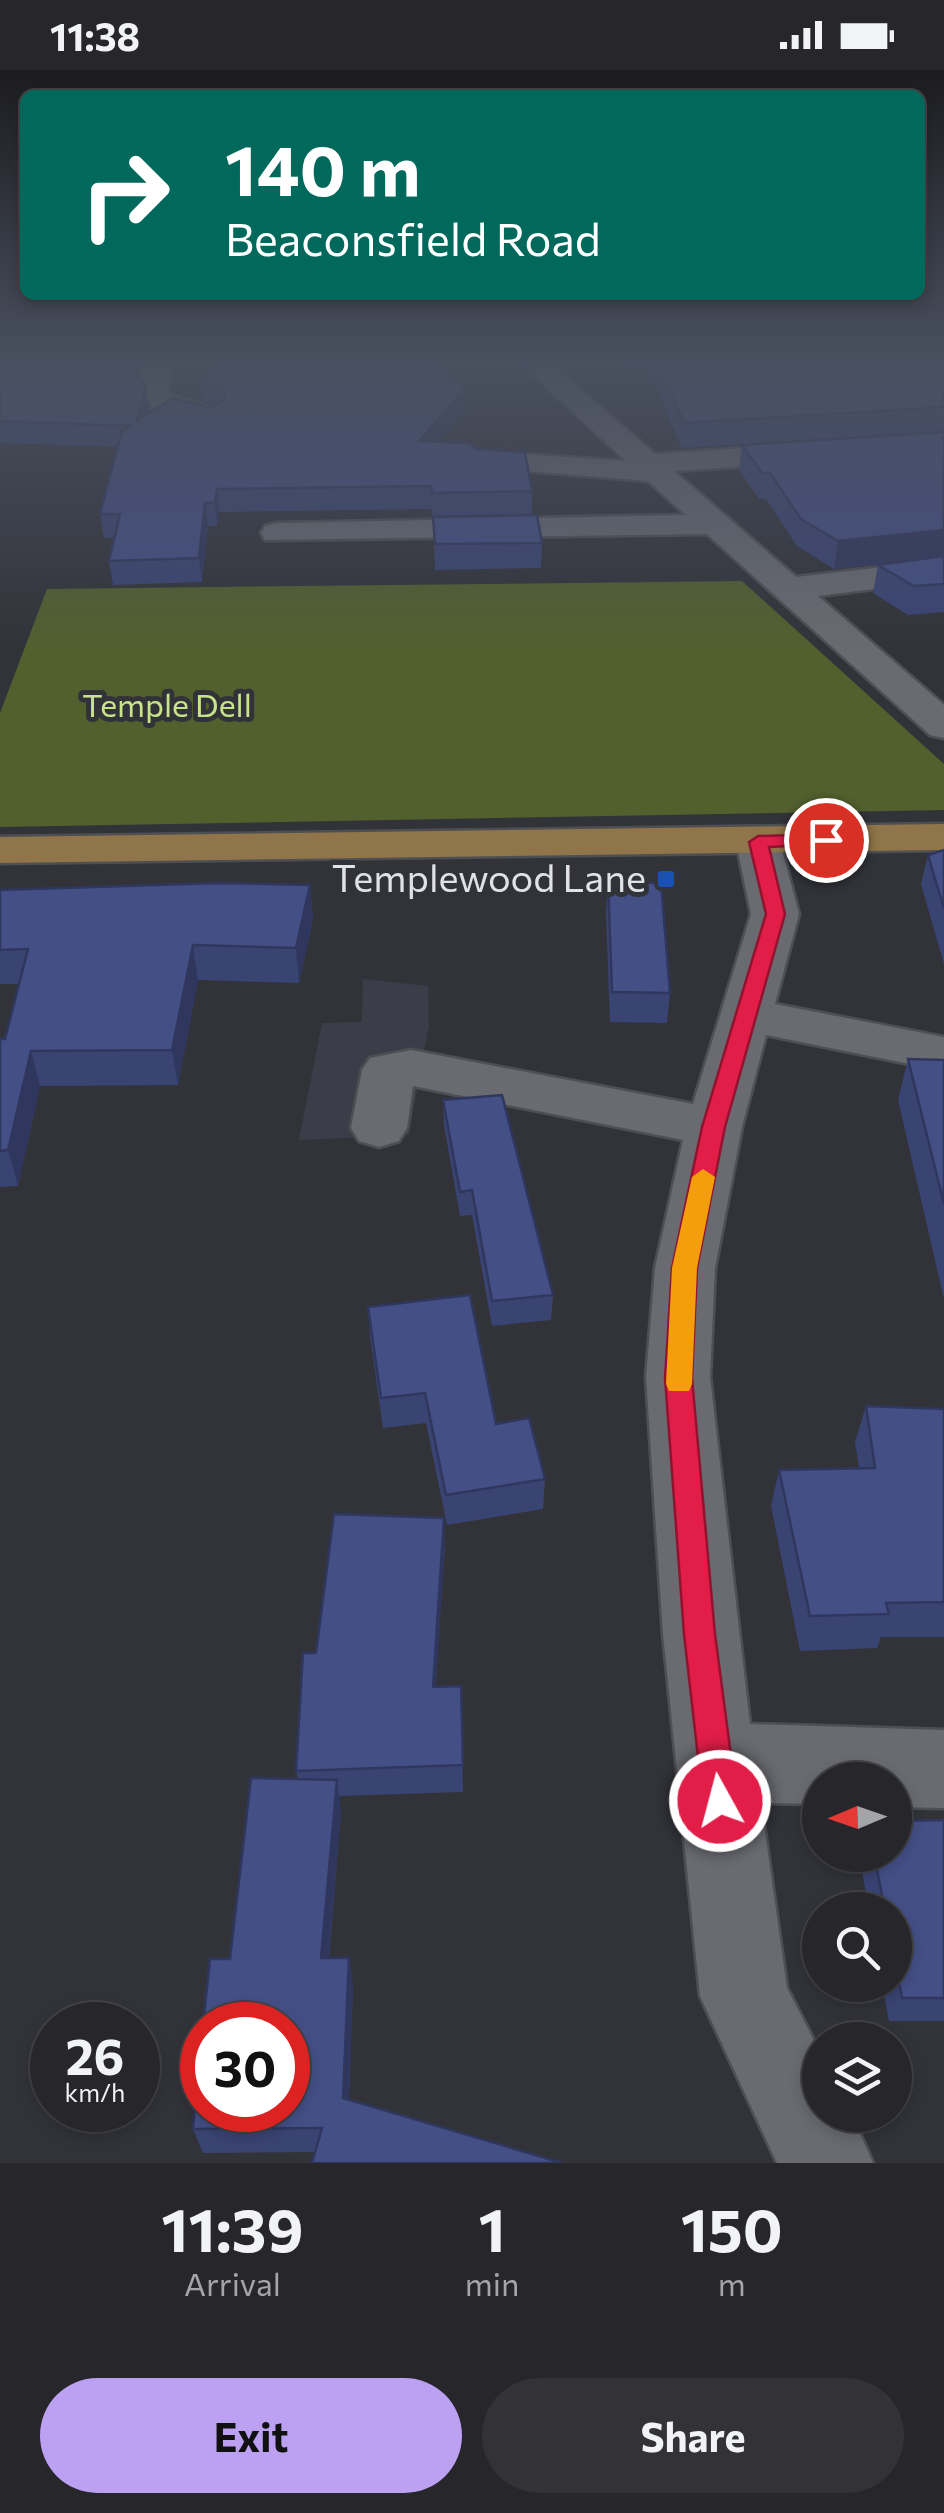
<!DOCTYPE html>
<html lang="en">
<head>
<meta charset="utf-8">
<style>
	body { margin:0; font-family:Commissioner,sans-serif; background:#323237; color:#f1f3f6; height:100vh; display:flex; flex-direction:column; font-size:38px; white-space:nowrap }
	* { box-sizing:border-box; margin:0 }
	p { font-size:32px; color:#a4a5a9 }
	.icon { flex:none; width:55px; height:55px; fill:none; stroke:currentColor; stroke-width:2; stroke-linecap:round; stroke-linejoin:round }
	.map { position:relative; height:2093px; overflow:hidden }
	.panel { display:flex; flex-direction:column; background:#26262b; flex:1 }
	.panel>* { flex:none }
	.top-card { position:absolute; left:20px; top:20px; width:905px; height:210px; border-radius:15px; box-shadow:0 5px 15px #0003,0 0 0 2px #424347; background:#00695c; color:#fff; overflow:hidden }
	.needle { width:65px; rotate:268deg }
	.buttons { position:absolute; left:802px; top:1692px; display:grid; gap:20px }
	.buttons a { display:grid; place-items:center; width:110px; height:110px; border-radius:50%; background:#26262b; box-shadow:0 5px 15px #0003,0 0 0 2px #424347; font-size:50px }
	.speed { position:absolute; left:30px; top:1932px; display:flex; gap:20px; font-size:50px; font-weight:700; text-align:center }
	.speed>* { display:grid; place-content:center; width:130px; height:130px; border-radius:50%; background:#26262b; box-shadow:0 5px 15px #0003,0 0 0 2px #424347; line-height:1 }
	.speed small { font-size:25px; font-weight:400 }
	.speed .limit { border:15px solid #d22; background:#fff; color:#111 }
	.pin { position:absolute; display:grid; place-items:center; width:85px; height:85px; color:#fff; margin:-42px; border:5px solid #fff; border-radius:50%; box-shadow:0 2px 10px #0007 }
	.me { position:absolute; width:110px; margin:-55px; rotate:353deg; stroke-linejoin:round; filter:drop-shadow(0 0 8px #0008) }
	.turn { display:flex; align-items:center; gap:35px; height:210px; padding:0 40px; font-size:45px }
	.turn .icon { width:130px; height:130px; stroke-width:2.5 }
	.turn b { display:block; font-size:70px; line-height:85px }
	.eta { display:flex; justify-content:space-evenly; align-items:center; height:170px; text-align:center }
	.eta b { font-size:60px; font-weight:700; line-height:70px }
	.primary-button { display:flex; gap:20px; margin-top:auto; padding:20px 40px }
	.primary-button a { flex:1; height:115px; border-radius:60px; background:#bca0f2; color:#111; font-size:40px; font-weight:700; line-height:115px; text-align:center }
	.primary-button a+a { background:#323237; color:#f1f3f6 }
	.status { display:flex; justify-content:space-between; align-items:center; height:70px; padding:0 50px; background:#26262b; direction:ltr }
	.status svg { height:28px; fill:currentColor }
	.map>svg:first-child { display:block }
	.built { fill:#3b3e49 }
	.green { fill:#52602e }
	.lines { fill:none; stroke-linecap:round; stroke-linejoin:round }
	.minor-casing { stroke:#4e4f53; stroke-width:5 }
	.major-casing { stroke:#4e4f53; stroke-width:5 }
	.minor { fill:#696b71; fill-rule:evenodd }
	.major { fill:#8f7549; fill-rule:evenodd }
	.wall { fill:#3a4473 }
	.shaded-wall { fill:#30375e }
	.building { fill:#444f86; stroke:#30375e; stroke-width:2.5 }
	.route { fill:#e11d48; stroke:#92132f; stroke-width:2.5 }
	.slow { fill:#f59e0b }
	.transit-dot { fill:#1a4fb4; stroke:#323339; stroke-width:4 }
	.labels { text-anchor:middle; stroke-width:10; stroke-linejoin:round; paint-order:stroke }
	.far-park-label { font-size:32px; fill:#c9e488; stroke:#323339 }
	.poi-label { font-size:38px; fill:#e1e2e6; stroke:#323339; text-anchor:end }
</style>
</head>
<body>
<div class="status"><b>11:38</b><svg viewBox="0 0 49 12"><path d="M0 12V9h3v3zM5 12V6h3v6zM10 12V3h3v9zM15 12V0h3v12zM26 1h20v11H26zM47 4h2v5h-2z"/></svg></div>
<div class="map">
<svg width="944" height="2093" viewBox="0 0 944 2093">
	<rect width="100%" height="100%" fill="#323339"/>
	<!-- built -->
	<polygon class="built" points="363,909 428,916 429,955 409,1065 299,1070 322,953 362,952"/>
	<!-- green -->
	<polygon class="green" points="742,511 944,694 944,740 0,757 0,643 47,519"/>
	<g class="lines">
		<defs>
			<g id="minor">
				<polygon points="144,289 170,289 169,324 220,340 224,346 220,352 210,355 153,339 140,318"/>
				<polygon points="516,289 545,289 655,384 944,365 944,383 674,401 796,507 944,490 944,510 818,526 944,635 944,668 930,665 707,464 265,470 261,463 265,456 277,453 686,445 648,411 476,397 472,391 487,382 626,391"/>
				<polygon points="758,759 774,763 780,772 799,844 775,934 944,967 944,1001 766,965 742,1057 715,1198 710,1307 750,1654 944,1660 944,1738 895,1737 895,1710 820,1710 820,1734 761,1733 787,1918 820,1982 820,2045 852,2045 873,2093 777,2093 700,1926 663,1564 646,1307 655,1198 683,1070 413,1016 407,1058 399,1071 379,1077 359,1071 351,1058 362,1000 370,988 411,980 693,1034 751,844 736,772 742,763"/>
			</g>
			<polygon id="major" points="944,754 944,780 0,793 0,767"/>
		</defs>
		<!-- minor casing -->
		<use href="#minor" class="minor-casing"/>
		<!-- major casing -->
		<use href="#major" class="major-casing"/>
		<!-- minor -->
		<use href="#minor" class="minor"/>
		<!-- major -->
		<use href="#major" class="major"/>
	</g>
	<!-- wall -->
	<g class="wall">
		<polygon points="0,289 138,305 149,339 148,344 215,335 202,330 200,310 319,299 311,289 423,289 466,339 438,371 476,379 532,421 532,444 432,446 431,439 219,442 217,456 208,456 202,512 113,515 109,491 115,467 104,468 100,444 118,377 0,373"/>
		<polygon points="620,289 944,289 944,361 682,378 649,303"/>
		<polygon points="944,362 944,542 908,545 873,523 878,495 893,493 834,499 797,476 766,429 759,429 739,400 742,375"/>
		<polygon points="433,447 542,473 541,498 435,500"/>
		<polygon points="944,780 944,894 921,814 928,785"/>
		<polygon points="608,812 670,923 667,953 610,952 606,842"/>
		<polygon points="310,815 313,849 299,913 198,910 178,1015 40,1016 18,1116 0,1117 0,969 5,969 19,914 0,914 0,820"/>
		<polygon points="908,989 944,990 944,1229 898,1030"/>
		<polygon points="443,1030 553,1225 551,1250 492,1256 472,1145 460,1146 444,1055"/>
		<polygon points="368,1237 496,1354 545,1409 543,1439 447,1455 426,1353 383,1358 370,1267"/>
		<polygon points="866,1336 944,1339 944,1567 881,1567 877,1578 800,1581 771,1436 779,1400 859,1398 855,1372"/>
		<polygon points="445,1477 435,1617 461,1616 463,1722 339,1726 341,1742 329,1888 349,1888 353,1917 349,2030 315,2082 203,2083 193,2059 230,1889 298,1709 296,1701 316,1583"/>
		<polygon points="944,1750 944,1951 889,1951 882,1915 895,1915 895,1840 869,1840 859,1785 895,1785"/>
	</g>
	<!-- shaded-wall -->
	<g class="shaded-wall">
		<polygon points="135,289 140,289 136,318 133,297"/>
		<polygon points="146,318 149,339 140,373 137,351"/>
		<polygon points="466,318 466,339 419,393 419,371"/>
		<polygon points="217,419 219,442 217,456 215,433"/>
		<polygon points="205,433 208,456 202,512 199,488"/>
		<polygon points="944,460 944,487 834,499 838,471"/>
		<polygon points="310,815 313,849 299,913 296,878"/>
		<polygon points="193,875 198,910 178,1015 172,980"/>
		<polygon points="31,981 40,1016 18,1116 8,1080"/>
		<polygon points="444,1448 445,1477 434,1645 433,1617"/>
		<polygon points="337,1710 341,1742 326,1917 321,1888"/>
		<polygon points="349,1888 353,1917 348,2054 343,2028"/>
	</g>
	<!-- building -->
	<g class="building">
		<polygon points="0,289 135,289 133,297 146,318 137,351 172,328 207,337 219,334 225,327 221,317 200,310 231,289 243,289 339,301 327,289 423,289 466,318 419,371 470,373 476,379 525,382 532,421 432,423 431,416 217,419 215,433 205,433 199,488 109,491 120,444 100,444 122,361 130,356 0,351"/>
		<polygon points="655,289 944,289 944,337 684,353"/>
		<polygon points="944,362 944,460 838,471 801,449 770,403 762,403 742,375"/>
		<polygon points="537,445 542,473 435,474 433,447"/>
		<polygon points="944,486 944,514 914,516 878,495"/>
		<polygon points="944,780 944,839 928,785"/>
		<polygon points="608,812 661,813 670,923 612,922"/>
		<polygon points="220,813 310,815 296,878 193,875 172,980 31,981 8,1080 0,1081 0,969 5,969 28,879 0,880 0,820"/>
		<polygon points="908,989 944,990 944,1134"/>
		<polygon points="502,1025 553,1225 492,1231 472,1120 460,1122 443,1030"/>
		<polygon points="470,1225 496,1354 529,1348 545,1409 446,1425 425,1323 381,1328 368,1237"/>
		<polygon points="866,1336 944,1339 944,1532 886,1533 889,1544 810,1546 779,1400 875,1398"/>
		<polygon points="334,1444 444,1448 433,1617 461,1616 463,1695 296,1701 303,1583 316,1583"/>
		<polygon points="251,1708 337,1710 321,1888 349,1888 343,2028 562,2093 312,2093 322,2058 193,2059 202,1961 202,2040 288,2040 288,1955 203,1955 210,1889 230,1889"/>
		<polygon points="944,1750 944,1928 902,1928 895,1893 895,1840 885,1840 874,1785 895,1785 895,1751"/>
	</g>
	<!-- sky -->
	<linearGradient id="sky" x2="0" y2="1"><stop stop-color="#1c1c1f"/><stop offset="0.5" stop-color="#49505f"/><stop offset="1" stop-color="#49505f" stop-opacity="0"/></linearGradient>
	<rect width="944" height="582" fill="url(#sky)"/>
	<!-- route -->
	<polygon class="route" points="826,764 835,770 832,774 769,777 785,844 725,1057 697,1198 692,1308 715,1564 737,1731 732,1743 720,1748 708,1743 703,1731 684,1564 665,1308 672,1198 702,1057 766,844 749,772 758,766"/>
	<!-- slow -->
	<polygon class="slow" points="703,1099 715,1107 697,1198 692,1314 689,1321 669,1321 666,1314 672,1198 692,1107"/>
	<!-- markers -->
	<rect class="transit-dot" x="656" y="799" width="20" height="20" rx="5"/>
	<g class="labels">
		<!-- far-park labels -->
		<g class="far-park-label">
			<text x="167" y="647">Temple Dell</text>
		</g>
		<!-- poi labels -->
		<g class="poi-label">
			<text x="646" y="822">Templewood Lane</text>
		</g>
	</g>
</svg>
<div class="buttons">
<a><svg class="needle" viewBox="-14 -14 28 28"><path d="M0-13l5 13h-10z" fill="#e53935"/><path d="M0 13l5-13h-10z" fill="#a4a5a9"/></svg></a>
<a><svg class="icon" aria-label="search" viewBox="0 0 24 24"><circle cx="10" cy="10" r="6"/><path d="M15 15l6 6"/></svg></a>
<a><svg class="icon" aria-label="layers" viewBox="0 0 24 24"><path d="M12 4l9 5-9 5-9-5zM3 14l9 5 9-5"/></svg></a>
</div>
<div class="speed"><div>26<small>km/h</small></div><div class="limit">30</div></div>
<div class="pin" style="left:826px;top:770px;background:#d93025"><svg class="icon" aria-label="arrive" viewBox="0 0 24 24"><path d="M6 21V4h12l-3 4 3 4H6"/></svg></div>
<svg class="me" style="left:720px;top:1731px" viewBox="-20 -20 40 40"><circle r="17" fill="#e11d48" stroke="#fff" stroke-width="3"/><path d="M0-11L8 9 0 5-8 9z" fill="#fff"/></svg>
<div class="top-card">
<div class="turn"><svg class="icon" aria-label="right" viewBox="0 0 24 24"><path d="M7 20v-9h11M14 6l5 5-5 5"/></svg><div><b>140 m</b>Beaconsfield Road</div></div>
</div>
</div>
<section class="panel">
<div class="eta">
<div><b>11:39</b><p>Arrival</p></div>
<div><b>1</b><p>min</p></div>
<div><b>150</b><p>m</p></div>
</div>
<div class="primary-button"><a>Exit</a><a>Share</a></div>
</section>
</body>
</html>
